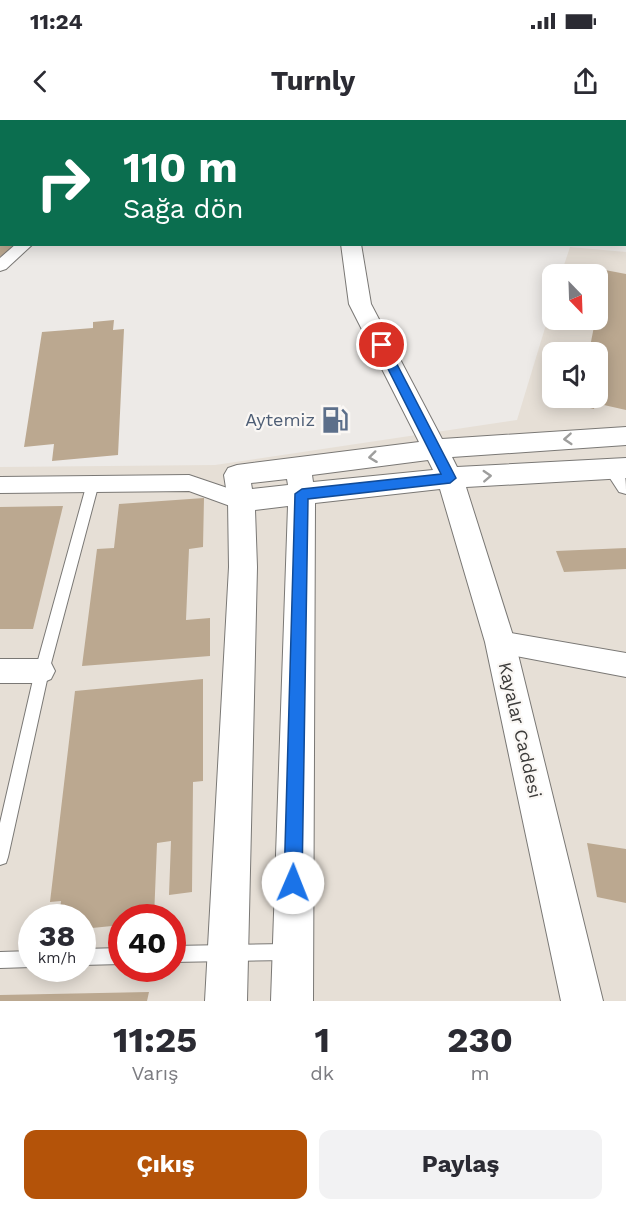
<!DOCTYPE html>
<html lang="tr">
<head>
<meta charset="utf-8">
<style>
	body { margin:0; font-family:"Work Sans",sans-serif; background:#f2f2f3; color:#2b2b33; height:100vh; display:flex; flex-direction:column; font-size:22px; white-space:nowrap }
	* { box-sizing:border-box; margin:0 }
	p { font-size:20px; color:#7c7c81 }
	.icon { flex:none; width:33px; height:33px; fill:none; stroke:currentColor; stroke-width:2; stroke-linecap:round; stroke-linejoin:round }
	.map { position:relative; height:881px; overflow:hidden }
	.details { display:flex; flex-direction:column; background:#fff; flex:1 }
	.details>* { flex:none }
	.banner { position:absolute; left:0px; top:0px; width:627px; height:126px; box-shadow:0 3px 15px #0003; background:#0b6e4f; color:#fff; overflow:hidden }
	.needle { width:39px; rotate:157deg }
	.controls { position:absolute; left:542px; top:144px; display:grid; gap:12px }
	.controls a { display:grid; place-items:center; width:66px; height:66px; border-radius:12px; background:#fff; box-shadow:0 3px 15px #0003; font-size:30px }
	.speed { position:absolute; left:18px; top:784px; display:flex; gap:12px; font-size:30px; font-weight:700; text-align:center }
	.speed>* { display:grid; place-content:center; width:78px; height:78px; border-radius:50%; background:#fff; box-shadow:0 3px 15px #0003; line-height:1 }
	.speed small { font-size:15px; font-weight:400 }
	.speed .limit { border:9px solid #d22; background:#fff; color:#111 }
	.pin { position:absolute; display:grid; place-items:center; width:51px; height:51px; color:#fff; margin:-26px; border:3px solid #fff; border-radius:50%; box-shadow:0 2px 6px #0007 }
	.me { position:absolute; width:66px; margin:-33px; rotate:1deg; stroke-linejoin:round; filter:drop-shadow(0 0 4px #0008) }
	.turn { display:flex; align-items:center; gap:21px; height:126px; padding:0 24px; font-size:27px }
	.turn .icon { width:78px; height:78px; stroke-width:2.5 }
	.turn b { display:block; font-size:42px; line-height:51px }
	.eta { display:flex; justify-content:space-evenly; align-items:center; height:102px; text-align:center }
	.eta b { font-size:36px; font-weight:700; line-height:42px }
	.action { display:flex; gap:12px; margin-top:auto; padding:12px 24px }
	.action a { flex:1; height:69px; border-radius:12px; background:#b45309; color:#fff; font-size:24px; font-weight:700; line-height:69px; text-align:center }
	.action a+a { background:#f2f2f3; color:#2b2b33 }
	.status { display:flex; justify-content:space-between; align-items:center; height:42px; padding:0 30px; background:#fff; direction:ltr }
	.status svg { height:16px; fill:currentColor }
	header { display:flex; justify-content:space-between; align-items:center; height:78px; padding:0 24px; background:#fff; font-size:27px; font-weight:700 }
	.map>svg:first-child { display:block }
	.built { fill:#e6dfd6; fill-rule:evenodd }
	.building { fill:#bba890 }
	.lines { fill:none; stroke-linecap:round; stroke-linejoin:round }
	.service-casing { stroke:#7a7875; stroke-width:2 }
	.minor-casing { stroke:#7a7875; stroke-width:2 }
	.tertiary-casing { stroke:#7a7875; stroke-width:2 }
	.service { fill:#fff; fill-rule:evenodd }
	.minor { fill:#fff; fill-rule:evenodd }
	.tertiary { fill:#fff; fill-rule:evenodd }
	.oneway { stroke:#9e9e9d }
	.route { fill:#1a73e8; stroke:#114b97; stroke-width:1.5 }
	.labels { text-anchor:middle; stroke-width:4.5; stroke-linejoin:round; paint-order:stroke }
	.service-label { font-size:18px; fill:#4e5e75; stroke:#faf7f4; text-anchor:end }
	.street-label { font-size:18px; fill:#3d3c3b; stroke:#faf7f4 }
</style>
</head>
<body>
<div class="status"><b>11:24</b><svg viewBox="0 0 49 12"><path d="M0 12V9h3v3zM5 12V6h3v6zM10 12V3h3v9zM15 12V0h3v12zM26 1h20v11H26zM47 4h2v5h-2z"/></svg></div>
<header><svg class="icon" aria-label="back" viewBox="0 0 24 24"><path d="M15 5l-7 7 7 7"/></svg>Turnly<svg class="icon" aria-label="share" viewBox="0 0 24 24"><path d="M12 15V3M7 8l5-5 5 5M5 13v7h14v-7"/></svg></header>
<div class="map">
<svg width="626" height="881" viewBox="0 0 626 881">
	<rect width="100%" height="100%" fill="#edeae7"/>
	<!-- built -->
	<path class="built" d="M570,127l56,5v749h-626v-534l215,-2 302,-45 35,-115v15h45v-46h-36zM552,232h45v46h-45zM32,798h50v51h-50zM122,798h50v51h-50z"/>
	<!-- building -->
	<g class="building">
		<polygon points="0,124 12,124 15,126 0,137"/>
		<polygon points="605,150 626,154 626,290 595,283 594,289 578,285 580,278 597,278 597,261 601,247 597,246 597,232 589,232"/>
		<polygon points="114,200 113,210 124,209 118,335 52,341 54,324 24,327 42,212 93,208 93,202"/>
		<polygon points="204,378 203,427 189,429 186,500 210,498 210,536 82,546 97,429 114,428 119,384"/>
		<polygon points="63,386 33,509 0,509 0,387"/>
		<polygon points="626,428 626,449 564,452 556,431"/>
		<polygon points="203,559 203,661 193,662 192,772 169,775 171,721 157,723 154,798 122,798 122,805 82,809 82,798 59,798 61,781 50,782 75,571"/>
		<polygon points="587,723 626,729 626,783 597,777"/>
		<polygon points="149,872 147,881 0,881 0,875"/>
	</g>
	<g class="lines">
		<defs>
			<g id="service">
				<polygon points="93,359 99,363 49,551 8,737 6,743 0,745 0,703 35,551 87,363"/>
				<polygon points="287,824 293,826 295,832 293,838 287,840 172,842 172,826"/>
				<polygon points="122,828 122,844 82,845 82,829"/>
				<polygon points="32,831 32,847 0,848 0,832"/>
			</g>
			<g id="minor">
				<polygon points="33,0 49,0 50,2 34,2"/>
				<polygon points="182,0 195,0 181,2"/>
				<polygon points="0,47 2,47 0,56"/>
				<polygon points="16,124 33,124 6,149 0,151 0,138"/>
				<path d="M614,341c12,5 12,19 12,33l-7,-2 -15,-23 3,-6z"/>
				<polygon points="189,355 248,375 252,381 248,387 241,390 189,371 0,373 0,357"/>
				<polygon points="500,511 626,533 626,557 500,533 491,530 488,522 491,514"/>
				<polygon points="0,539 42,539 51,543 55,551 51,559 42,563 0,563"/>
			</g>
			<g id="tertiary">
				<rect x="326" y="0" width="16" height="2"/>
				<path d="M341,124h20l10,60 71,135 184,-12v18l-174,12 5,10 169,-9v20l-160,9 49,155 88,359h-42l-76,-359 -45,-153 -125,14 -2,498h-42l17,-495 -33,4 2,57 -10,434h-42l24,-434 -1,-66 -4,-26 4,-7 9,-3 182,-23 -70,-138zM428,340l5,10 -120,12 -1,-7zM287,359l1,6 -36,4 -1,-6z"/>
			</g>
		</defs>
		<!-- service casing -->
		<use href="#service" class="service-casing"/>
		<!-- minor casing -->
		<use href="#minor" class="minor-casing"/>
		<!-- tertiary casing -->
		<use href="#tertiary" class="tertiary-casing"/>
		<!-- service -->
		<use href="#service" class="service"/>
		<!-- minor -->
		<use href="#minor" class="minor"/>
		<!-- tertiary -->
		<use href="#tertiary" class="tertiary"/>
	</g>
	<!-- one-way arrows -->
	<defs><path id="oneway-chevron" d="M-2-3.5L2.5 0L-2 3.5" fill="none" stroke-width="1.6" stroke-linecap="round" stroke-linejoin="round" transform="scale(1.5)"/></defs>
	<g class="oneway">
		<use href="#oneway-chevron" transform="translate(568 319) rotate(176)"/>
		<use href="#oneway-chevron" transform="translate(373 337) rotate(173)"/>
		<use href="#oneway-chevron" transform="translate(487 356) rotate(-3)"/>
	</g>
	<!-- route -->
	<polygon class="route" points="382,222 387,225 456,358 450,363 308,379 302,763 299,770 293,772 286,770 284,763 295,374 302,369 441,354 376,225"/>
	<!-- icons -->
	<defs>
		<symbol id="fuel-bare" viewBox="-9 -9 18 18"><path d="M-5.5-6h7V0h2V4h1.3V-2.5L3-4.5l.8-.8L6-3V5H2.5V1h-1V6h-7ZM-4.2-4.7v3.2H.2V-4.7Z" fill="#5c6f8a" stroke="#faf7f4" stroke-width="2.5" paint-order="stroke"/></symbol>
	</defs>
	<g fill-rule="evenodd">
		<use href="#fuel-bare" x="316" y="281" width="38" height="38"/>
	</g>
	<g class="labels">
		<!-- service labels -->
		<g class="service-label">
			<text x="315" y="306">Aytemiz</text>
		</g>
		<!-- street labels -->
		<g class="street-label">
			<text transform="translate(520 610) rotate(77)" y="6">Kayalar Caddesi</text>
		</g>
	</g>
</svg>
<div class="controls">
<a><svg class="needle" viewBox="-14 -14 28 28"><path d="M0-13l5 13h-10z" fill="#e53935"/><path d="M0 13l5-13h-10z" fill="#7c7c81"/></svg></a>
<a><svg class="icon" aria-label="sound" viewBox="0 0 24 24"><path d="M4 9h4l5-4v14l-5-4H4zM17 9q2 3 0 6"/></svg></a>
</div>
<div class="speed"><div>38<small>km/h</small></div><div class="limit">40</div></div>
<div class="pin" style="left:382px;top:225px;background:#d93025"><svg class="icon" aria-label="arrive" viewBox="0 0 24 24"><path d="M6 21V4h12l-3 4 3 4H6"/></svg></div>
<svg class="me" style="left:293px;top:763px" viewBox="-20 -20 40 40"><circle r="19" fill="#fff"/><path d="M0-13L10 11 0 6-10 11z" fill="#1a73e8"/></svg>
<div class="banner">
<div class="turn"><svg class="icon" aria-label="right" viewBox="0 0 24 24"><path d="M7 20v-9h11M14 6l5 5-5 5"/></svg><div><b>110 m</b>Sağa dön</div></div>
</div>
</div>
<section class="details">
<div class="eta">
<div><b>11:25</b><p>Varış</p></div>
<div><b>1</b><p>dk</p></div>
<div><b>230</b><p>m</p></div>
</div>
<div class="action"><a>Çıkış</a><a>Paylaş</a></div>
</section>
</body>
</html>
